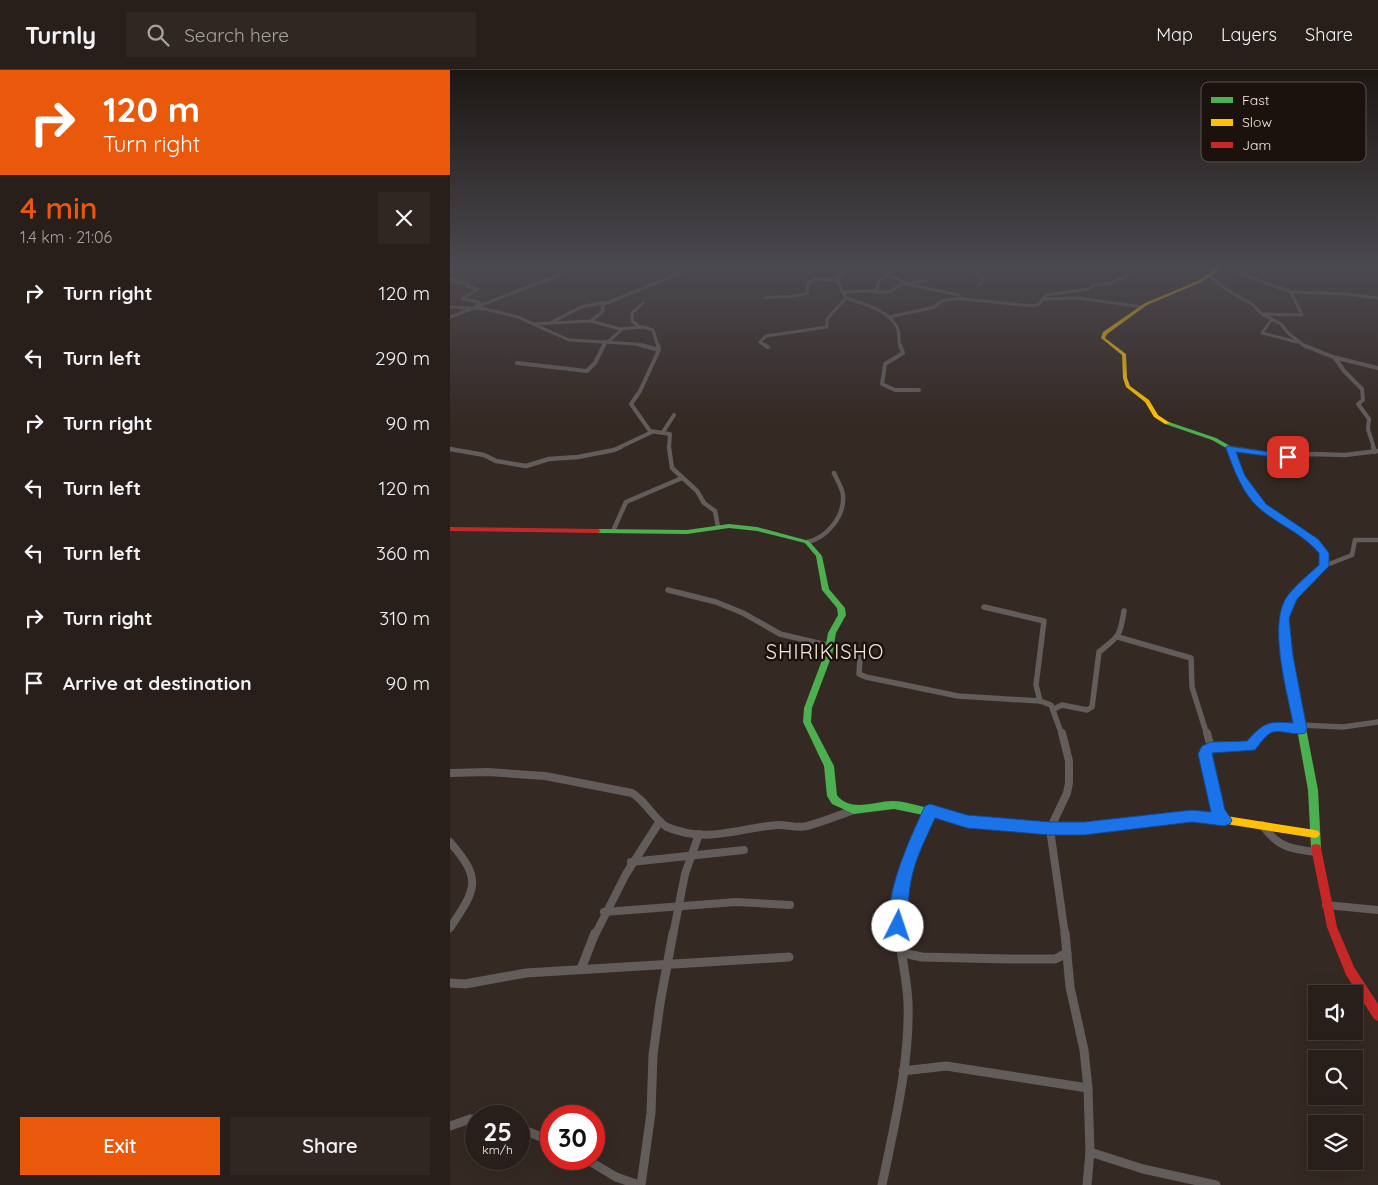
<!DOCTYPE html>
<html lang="en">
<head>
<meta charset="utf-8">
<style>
	body { margin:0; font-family:Quicksand,sans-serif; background:#302723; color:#f1f3f6; height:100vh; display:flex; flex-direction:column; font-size:19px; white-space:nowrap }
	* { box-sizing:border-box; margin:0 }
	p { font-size:16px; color:#a5a2a2 }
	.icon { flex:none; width:28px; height:28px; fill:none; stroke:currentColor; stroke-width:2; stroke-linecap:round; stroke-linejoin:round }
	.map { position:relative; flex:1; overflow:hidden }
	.details { display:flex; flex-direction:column; background:#281f1a; width:450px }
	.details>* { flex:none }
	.hud { background:#ea580c; color:#fff; overflow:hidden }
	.fabs { position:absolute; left:858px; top:915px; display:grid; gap:10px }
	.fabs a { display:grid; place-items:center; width:55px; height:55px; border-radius:0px; background:#281f1a; box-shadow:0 5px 20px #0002,0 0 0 1px #443d39; font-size:25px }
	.speed { position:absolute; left:15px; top:1035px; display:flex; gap:10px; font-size:25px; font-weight:700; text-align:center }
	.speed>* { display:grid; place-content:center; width:65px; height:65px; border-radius:50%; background:#281f1a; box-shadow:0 5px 20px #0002,0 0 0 1px #443d39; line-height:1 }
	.speed small { font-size:12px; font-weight:400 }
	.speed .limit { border:8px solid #d22; background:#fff; color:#111 }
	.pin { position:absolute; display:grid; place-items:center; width:42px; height:42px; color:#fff; margin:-21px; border-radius:10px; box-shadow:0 2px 8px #0006 }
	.me { position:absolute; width:55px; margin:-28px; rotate:4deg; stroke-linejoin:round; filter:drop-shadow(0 0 4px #0008) }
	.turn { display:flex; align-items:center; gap:18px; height:105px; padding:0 20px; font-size:22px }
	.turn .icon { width:65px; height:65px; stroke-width:2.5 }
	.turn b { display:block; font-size:35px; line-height:42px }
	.round { display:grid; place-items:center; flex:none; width:52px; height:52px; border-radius:0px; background:#302723 }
	.headline { display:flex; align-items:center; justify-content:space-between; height:85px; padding:0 20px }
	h1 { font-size:30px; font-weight:600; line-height:38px; color:#ea580c }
	.action { display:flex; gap:10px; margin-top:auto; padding:10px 20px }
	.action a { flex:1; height:58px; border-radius:0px; background:#ea580c; color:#fff; font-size:20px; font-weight:600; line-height:58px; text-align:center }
	.action a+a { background:#302723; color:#f1f3f6 }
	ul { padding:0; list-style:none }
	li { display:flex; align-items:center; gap:15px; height:65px; padding:0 20px }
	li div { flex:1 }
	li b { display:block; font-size:19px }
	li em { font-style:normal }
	header { display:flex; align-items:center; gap:30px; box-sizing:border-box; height:70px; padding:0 25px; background:#281f1a; border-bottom:1px solid #443d39 }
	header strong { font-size:24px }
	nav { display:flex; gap:28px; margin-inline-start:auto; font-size:18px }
	.search { width:350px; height:45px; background:#302723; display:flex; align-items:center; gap:12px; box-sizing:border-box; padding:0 18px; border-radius:0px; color:#a5a2a2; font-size:19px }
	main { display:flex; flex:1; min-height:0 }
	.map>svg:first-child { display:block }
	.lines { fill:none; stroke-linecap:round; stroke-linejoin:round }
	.street-far5 { stroke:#625c5a; stroke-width:3 }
	.street-far4 { stroke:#625c5a; stroke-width:4 }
	.street-far3 { stroke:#625c5a; stroke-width:4.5 }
	.street-far2 { stroke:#625c5a; stroke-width:5.5 }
	.street-far1 { stroke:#625c5a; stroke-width:8 }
	.street { stroke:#625c5a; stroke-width:9 }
	.fast { fill:#4caf50; fill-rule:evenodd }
	.slow { fill:#ffc107; fill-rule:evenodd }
	.jam { fill:#c62828; fill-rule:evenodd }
	.route { fill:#1a73e8; stroke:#114b97 }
	.labels { text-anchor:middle; stroke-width:5; stroke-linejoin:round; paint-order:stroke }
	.quarter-label { font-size:20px; letter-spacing:1px; fill:#f5e6de; stroke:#1c120d }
	.key { fill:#1c120d; stroke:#5d524c; stroke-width:1 }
	.key-label { font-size:14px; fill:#f5e6de }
</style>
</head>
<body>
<header>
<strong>Turnly</strong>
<div class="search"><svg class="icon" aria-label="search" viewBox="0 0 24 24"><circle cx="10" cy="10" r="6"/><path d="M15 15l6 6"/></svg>Search here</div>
<nav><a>Map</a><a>Layers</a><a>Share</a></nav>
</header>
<main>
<section class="details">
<div class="hud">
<div class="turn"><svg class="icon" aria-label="right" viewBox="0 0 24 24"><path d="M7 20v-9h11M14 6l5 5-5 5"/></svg><div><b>120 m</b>Turn right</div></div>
</div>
<div class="headline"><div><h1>4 min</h1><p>1.4 km · 21:06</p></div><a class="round"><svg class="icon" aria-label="close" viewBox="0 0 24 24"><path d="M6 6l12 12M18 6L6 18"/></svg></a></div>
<ul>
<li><svg class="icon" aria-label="right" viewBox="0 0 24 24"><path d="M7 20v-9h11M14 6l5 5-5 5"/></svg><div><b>Turn right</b></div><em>120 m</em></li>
<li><svg class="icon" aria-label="left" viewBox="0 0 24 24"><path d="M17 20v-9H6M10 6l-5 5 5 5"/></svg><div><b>Turn left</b></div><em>290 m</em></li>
<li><svg class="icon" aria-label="right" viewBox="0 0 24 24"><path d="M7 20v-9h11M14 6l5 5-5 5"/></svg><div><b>Turn right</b></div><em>90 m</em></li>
<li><svg class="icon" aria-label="left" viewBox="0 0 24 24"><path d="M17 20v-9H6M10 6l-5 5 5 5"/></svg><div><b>Turn left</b></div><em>120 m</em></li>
<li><svg class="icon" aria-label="left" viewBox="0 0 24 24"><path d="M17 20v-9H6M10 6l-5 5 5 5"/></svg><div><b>Turn left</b></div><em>360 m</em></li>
<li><svg class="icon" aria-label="right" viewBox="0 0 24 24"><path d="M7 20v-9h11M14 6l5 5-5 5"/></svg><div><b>Turn right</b></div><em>310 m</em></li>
<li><svg class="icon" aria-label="arrive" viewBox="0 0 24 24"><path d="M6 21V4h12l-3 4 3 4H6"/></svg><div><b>Arrive at destination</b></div><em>90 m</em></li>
</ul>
<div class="action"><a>Exit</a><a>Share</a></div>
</section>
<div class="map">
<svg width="928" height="1115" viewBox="0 0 928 1115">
	<rect width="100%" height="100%" fill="#352923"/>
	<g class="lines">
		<!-- street-far5 -->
		<g class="street-far5">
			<polyline points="461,195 478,195"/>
			<polyline points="521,195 521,200 534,209 529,215"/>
			<polyline points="703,195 767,201"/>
			<path d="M402,196l-8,5 -7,9 9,18c18,6 41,11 51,29 3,6 1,13 3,20"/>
			<polyline points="400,197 426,200 461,215 508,225 513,229 583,236 589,234 596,225 638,219 644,215 662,213 667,209 674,208 690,195"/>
			<polyline points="772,197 841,222 896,224 928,228"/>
			<polyline points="759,206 777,220 802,234 812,244 831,254 838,263 856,277"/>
			<polyline points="0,209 6,209 3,212 18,214 18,217 28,219 12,229 29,232 27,235 29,236"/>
			<polyline points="392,222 423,221 427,219 429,211 449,195"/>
			<polyline points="424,222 440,222 452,214 474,211"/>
			<path d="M315,228c14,-3 29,1 42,-5l1,-10 6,-4 23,1"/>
			<polyline points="592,229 629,228 692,237"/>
			<polyline points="0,237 35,239 68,247 83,254 141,251 170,259 193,257 203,260 208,277"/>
			<polyline points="815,244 852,245 841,222"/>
			<polyline points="0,247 135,195"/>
			<path d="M439,247l46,-10c7,-9 17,-8 27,-8"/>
			<polyline points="822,249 812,263 847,272"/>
			<polyline points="141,251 153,241 152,235 235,201 243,195"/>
			<polyline points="102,252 131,237 156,232"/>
			<polyline points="83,254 119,270 186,274 196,277"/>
			<polyline points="190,257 182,251 182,243 193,233"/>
			<polyline points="159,271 172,259"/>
			<polyline points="153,277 156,271"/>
			<polyline points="317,277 310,272 316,266 377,257 377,249 396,228"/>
		</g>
		<!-- street-far4 -->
		<g class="street-far4">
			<polyline points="191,275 209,280"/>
			<polyline points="208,275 209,280 190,321 181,334 200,361 220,364 219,378"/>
			<polyline points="315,275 318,277"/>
			<polyline points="450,275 453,283 435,294 432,314 445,320 469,320"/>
			<polyline points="853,275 883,287 928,298"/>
			<polyline points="885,288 894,301 912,319 913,330 908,334 919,349 918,359 924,378"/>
			<polyline points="67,293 137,301 145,293 154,275"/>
			<polyline points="213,362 224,345"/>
			<polyline points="168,378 202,362"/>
		</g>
		<!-- street-far3 -->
		<g class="street-far3">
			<polyline points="219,377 222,398 247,421 254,433 265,441 268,457"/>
			<polyline points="923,377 925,382"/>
			<polyline points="780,378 838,387 862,384 895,385 928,381"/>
			<polyline points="0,379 34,385 46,391 76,396 99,389 128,387 164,380 171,377"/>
			<polyline points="163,461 176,432 232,408"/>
			<path d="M357,472c20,-4 38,-26 36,-47 -1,-8 -6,-15 -9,-22"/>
			<polyline points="874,496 902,485 905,470 928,470"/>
		</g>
		<!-- street-far2 -->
		<g class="street-far2">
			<polyline points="218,520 266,532 293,543 330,564 406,582 410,588 409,604 416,607 508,626 590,631 601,635 612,665"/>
			<polyline points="534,537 594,551 586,615 590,631"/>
			<polyline points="668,567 741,588 742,617 757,665"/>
			<path d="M604,639l8,-4 25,5 5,-3 7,-55c20,-16 21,-15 25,-41"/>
			<polyline points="850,655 893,657 928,652"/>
			<path d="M811,665c11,-12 26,-8 40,-6"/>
		</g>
		<!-- street-far1 -->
		<g class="street-far1">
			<polyline points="612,663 619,691 619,713 617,723 600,759 615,865"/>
			<polyline points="757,663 761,677"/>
			<path d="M0,703l38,-1 57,4 87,17c14,8 24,29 35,34 40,17 71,1 110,-2 9,-1 20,4 30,1 16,-4 32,-11 47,-16"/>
			<path d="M775,750c-12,-18 -22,-48 -19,-70 24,-10 36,9 56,-17"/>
			<path d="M812,755c16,22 28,24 54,27"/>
			<path d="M0,772c33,38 26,47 0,86"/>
			<polyline points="181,792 294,780"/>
			<polyline points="876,835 928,840"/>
			<polyline points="154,842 286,832 340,835"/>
			<polyline points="145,865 176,804 210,751"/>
			<polyline points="223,865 235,804 249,764"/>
			<path d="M449,865c-4,-45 14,-84 31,-124"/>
		</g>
		<!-- street -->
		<g class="street">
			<polyline points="615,863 620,917 634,980 638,1018 640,1082 637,1115"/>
			<polyline points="453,883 472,887 557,889 605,889 617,883"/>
			<polyline points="131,899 145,863"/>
			<polyline points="0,913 15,914 76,903 339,887"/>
			<polyline points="453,1001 496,996 638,1018"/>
			<polyline points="0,1056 20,1049 26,1049"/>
			<polyline points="69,1058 101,1071"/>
			<polyline points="640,1082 693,1099 766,1115"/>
			<polyline points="136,1089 166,1107 189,1115"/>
			<polyline points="191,1115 201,1043 203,985 210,933 223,863"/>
			<path d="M432,1115c12,-59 28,-122 26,-183 -1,-23 -7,-46 -9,-69"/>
		</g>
		<!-- fast -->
		<g class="fast">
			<path d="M715,352h4l47,16 16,9 12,29 16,25 10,9 47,30 10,13v13c-11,15 -30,27 -36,46 -2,7 -3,15 -3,23l30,155 3,58 -1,3 -4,1 -4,-1 -1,-3 -3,-58 -28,-155c3,-38 17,-44 41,-69v-13l-8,-11 -47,-30 -10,-9 -18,-27 -10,-27 -16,-9 -47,-16z"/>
			<path d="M279,454l28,3 52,14 13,15 7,33 16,19 1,7 -10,18 -4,22 -20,53 -1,14 23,44 3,29c13,18 38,6 56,6 10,0 28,5 38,8l2,3 -2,3 -3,1 -34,-7 -40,5 -22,-10 -5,-8 -3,-30 -21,-44 1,-14 20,-53 4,-22 10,-18 -1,-7 -15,-18 -6,-34 -11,-13 -48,-12 -28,-3 -42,6 -89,-1 -3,-2 3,-2 89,1z"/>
		</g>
		<!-- slow -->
		<g class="slow">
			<polygon points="771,195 775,195 752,212 697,235 657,264 655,268 676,284 677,308 680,316 699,330 708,345 720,353 715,354 704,347 695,332 676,317 673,308 672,285 651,268 653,262 695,233 750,210"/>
			<polygon points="751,742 865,760 868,761 870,764 868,767 865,768 751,750 655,760 652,759 650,756 652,753 655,752"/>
		</g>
		<!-- jam -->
		<g class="jam">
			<polygon points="0,457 148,459 151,461 148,463 0,461"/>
			<path d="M478,738c59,14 117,19 177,14l3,1 2,3 -2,3 -3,1c-60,6 -118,0 -177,-14l-3,-1 -2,-3 2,-3z"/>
			<polygon points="866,774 870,775 871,778 887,857 904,897 928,934 928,951 924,949 896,905 877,857 861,778 862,775"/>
		</g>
	</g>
	<!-- sky -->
	<linearGradient id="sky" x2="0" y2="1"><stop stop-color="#1d1713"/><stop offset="0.56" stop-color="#4b4950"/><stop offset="1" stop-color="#4b4950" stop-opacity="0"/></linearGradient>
	<rect width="928" height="351" fill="url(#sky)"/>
	<!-- route -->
	<path class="route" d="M777,376l64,9 1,2 -4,2 -52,-7 9,24 21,28 52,35 11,14v13l-32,33 -8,19 4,38 14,73 -2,4c-10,3 -22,-3 -32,-1 -7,2 -13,12 -18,18l-43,3 13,57 7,10 -2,4 -6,2 -32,-4 -108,13h-34l-83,-7 -32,-10c-9,20 -20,41 -24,63 -3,14 -3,39 -7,50l-6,3 -6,-3c-12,-30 20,-97 33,-125l5,-2 37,11 83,7h34l108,-12 19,2 -13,-58 4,-8 9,-4 36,-1c17,-19 22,-20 46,-18 -6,-32 -26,-101 -5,-128 9,-11 21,-21 31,-30v-12c-16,-19 -40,-28 -59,-44 -17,-14 -27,-41 -34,-61z"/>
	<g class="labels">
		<!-- quarter labels -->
		<g class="quarter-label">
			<text x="375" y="589">SHIRIKISHO</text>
		</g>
	</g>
	<!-- legend -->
	<rect x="751" y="12" width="165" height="80" rx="8" class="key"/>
	<rect x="761" y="27" width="22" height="6" fill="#4caf50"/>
	<rect x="761" y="49" width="22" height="7" fill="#ffc107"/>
	<rect x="761" y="72" width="22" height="6" fill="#c62828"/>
	<g class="key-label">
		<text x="792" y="35">Fast</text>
		<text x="792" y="57">Slow</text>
		<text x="792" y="80">Jam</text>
	</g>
</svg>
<div class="fabs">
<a><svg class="icon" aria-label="sound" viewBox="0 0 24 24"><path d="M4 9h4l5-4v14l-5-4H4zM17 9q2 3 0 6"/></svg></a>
<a><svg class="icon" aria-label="search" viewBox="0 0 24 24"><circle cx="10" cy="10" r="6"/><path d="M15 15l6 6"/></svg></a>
<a><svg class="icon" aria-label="layers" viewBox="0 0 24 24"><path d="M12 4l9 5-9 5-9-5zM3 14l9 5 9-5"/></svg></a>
</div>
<div class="speed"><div>25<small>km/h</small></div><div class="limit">30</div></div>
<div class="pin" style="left:838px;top:387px;background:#d93025"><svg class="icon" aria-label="arrive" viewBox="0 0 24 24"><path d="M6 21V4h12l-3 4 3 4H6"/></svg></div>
<svg class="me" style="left:448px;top:856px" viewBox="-20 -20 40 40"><circle r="19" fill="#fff"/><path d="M0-13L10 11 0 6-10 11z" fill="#1a73e8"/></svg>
</div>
</main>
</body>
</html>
